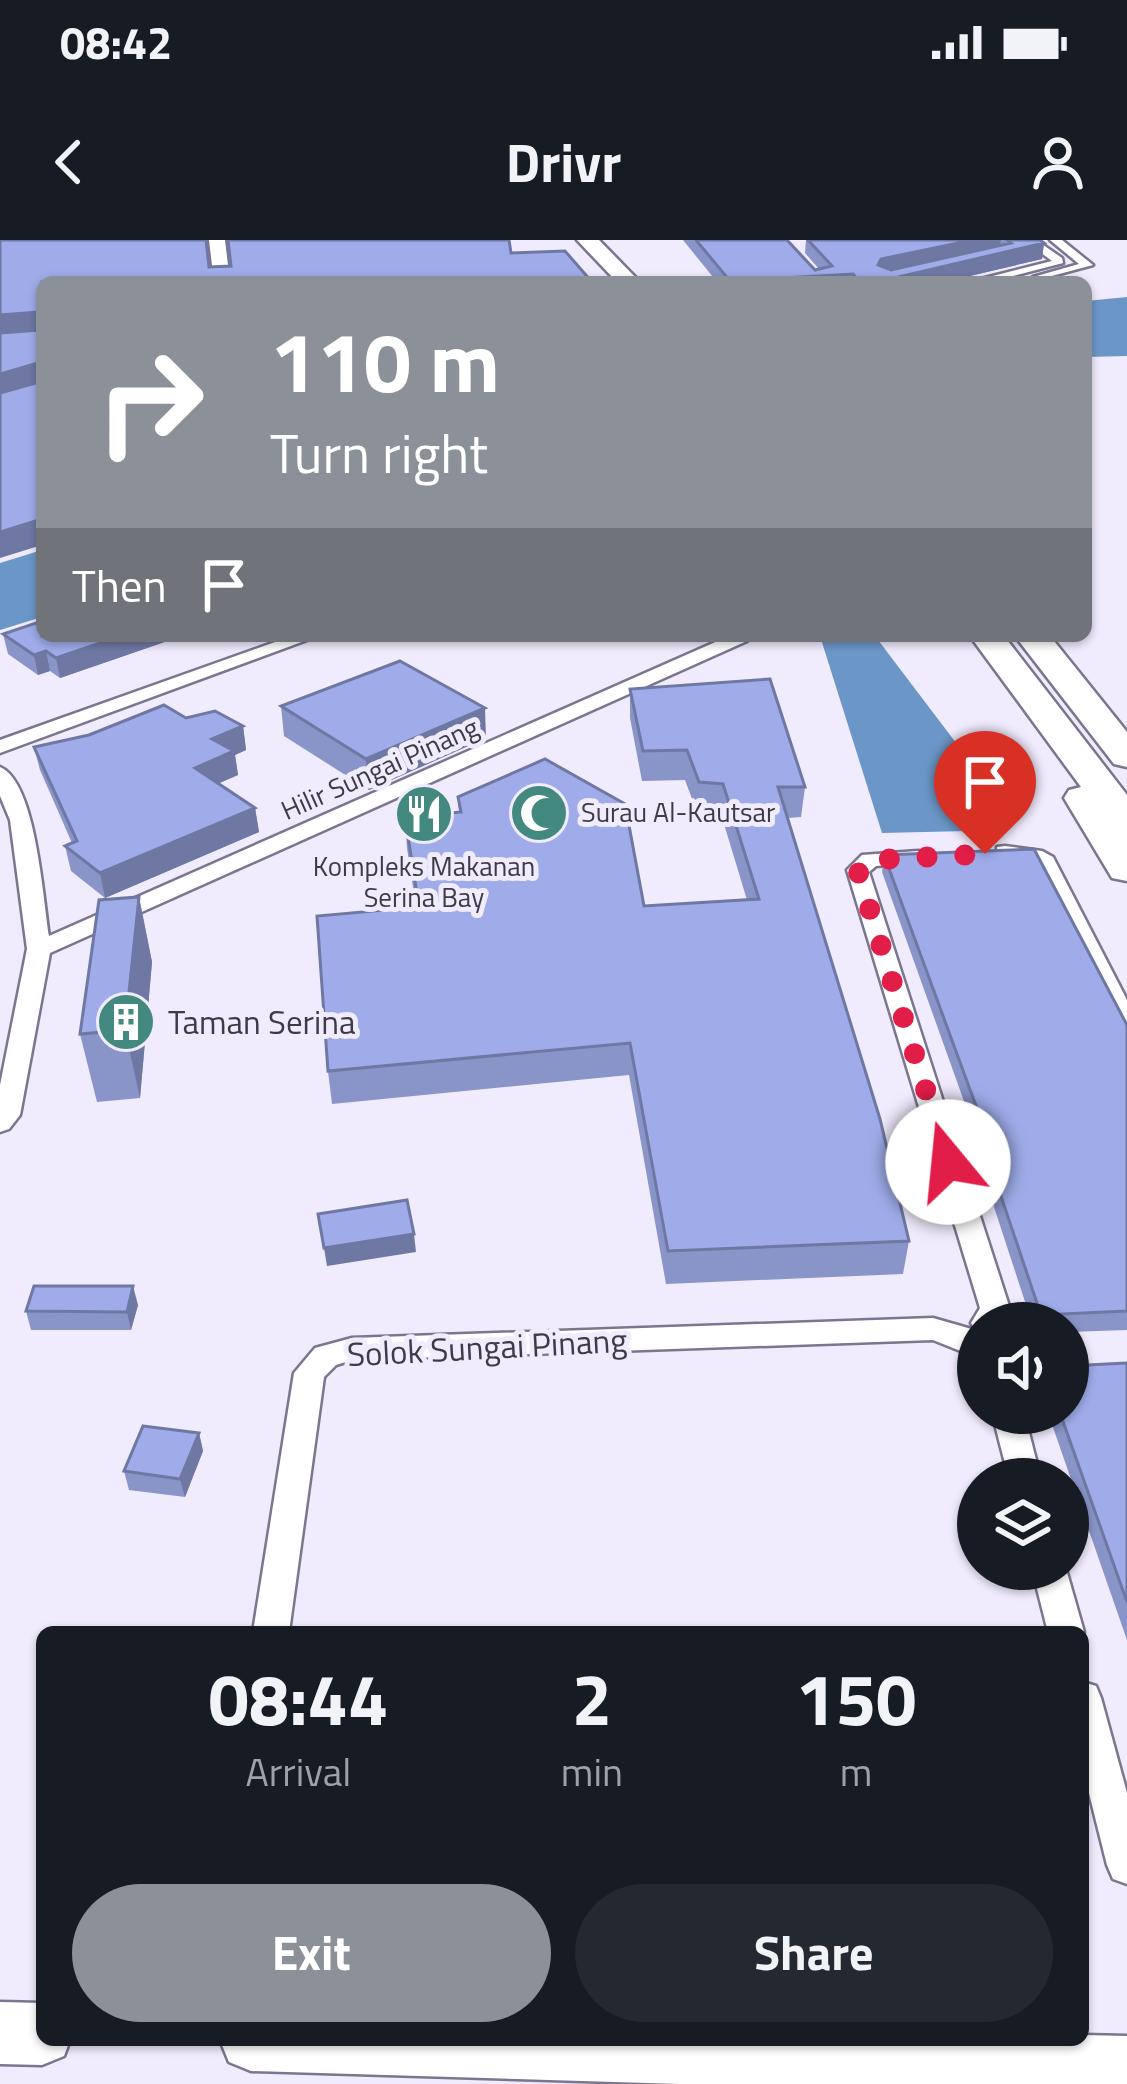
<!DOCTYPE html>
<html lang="en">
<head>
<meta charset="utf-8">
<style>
	body { margin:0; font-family:"Titillium Web",sans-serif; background:#242831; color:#f1f3f6; height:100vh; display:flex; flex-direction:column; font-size:45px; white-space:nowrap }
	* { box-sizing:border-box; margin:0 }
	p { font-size:39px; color:#9ea1a6 }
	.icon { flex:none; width:66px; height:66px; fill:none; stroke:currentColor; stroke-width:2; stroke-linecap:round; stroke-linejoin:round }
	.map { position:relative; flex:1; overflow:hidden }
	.drawer { position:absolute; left:36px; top:1386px; width:1053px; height:420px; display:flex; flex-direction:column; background:#171b24; border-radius:18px; box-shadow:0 3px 9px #0004 }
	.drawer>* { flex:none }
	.top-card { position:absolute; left:36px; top:36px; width:1056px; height:366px; border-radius:18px; box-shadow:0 3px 9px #0004; background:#8c9099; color:#fff; overflow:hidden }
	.buttons { position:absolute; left:957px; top:1062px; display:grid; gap:24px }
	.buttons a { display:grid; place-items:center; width:132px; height:132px; border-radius:50%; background:#171b24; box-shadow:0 3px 9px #0004; font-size:60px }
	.pin { position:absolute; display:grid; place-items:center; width:102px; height:102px; color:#fff; margin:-123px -51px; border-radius:50% 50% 50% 0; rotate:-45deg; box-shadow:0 0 12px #0007 }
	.pin .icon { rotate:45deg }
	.me { position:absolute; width:132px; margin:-66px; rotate:343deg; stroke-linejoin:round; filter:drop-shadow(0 0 9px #0008) }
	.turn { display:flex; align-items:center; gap:42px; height:252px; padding:0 36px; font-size:54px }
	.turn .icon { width:156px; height:156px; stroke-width:2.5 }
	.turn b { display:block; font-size:84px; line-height:102px }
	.then { display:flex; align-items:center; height:114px; padding:0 36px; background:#0003; gap:24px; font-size:45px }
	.eta { display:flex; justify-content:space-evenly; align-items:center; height:204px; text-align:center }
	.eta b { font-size:72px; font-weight:700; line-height:84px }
	.cta { display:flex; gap:24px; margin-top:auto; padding:24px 36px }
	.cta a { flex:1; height:138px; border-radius:72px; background:#8c9099; color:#fff; font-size:48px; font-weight:700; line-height:138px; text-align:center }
	.cta a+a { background:#242831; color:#f1f3f6 }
	.status { display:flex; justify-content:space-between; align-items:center; height:84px; padding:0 60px; background:#171b24; direction:ltr }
	.status svg { height:33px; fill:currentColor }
	header { display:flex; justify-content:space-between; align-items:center; height:156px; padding:0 36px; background:#171b24; font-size:54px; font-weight:700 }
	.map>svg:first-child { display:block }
	.water { fill:#6b97c8 }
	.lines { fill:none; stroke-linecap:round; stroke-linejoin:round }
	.street-casing { stroke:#7c758f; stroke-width:5 }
	.secondary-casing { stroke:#7c758f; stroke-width:5 }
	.highway-casing { stroke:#7c758f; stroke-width:5 }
	.street { fill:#fff; fill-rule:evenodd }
	.secondary { fill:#fff; fill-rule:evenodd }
	.highway { fill:#fff; fill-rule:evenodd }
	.wall { fill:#8994c8 }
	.shaded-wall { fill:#6f78a3 }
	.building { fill:#9face9; stroke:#6f78a3; stroke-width:3 }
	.route { stroke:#e11d48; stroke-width:21; stroke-dasharray:0 37.8 }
	.labels { text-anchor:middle; stroke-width:10; stroke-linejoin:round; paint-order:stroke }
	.far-street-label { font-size:27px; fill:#3e3b46; stroke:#f0ebfd }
	.far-poi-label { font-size:27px; fill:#3e3b46; stroke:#f0ebfd; text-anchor:start }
	.poi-label { font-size:33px; fill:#3e3b46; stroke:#f0ebfd; text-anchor:start }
	.street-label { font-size:33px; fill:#3e3b46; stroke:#f0ebfd }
</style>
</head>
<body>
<div class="status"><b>08:42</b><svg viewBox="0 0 49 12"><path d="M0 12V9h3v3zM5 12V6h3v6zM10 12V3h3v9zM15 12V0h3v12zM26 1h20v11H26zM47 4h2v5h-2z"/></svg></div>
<header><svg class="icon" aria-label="back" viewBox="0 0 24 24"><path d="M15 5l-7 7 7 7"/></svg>Drivr<svg class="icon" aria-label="person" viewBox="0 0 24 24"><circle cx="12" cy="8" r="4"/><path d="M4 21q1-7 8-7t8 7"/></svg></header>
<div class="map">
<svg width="1127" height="1844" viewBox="0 0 1127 1844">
	<rect width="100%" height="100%" fill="#f0ebfd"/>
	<!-- water -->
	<g class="water">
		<polygon points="1127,57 1127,116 1086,117 1086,61"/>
		<polygon points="42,310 42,377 0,390 0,323"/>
		<polygon points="820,396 875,396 1016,582 1009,590 882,593"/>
	</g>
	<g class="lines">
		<defs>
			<g id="street">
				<polygon points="1024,0 1036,0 1062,18 1063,23 990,42 969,42 1052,21"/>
				<polygon points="1050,0 1062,0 1093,25 1033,41 1033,37 1079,24"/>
				<polygon points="292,396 318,396 0,513 0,500"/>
				<path d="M729,396h18v5l-697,312 -30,162 -11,14 -9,3v-47l27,-136 -17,-129 -10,-24v-29c36,15 43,132 49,169z"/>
				<polygon points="1005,606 1042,611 1053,617 1127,760 1127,791 1115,784 1034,622 997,617 997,607"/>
				<polygon points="918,611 926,612 926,622 876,626 869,632 1010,1069 1001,1083 978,1083 978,1118 933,1100 352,1120 336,1125 324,1137 289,1392 253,1392 294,1133 315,1108 352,1098 933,1078 975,1090 971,1083 980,1068 847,630 862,615"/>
				<polygon points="992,1173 1024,1173 1041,1239 1009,1239"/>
				<polygon points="1032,1329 1066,1329 1084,1392 1083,1393 1048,1392"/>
				<polygon points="1083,1442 1096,1446 1101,1458 1127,1553 1127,1644 1113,1639 1107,1625 1083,1529"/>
			</g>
			<g id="secondary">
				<polygon points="209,0 225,0 230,42 214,42"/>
				<polygon points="0,1762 42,1763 42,1800 70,1800 64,1816 42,1825 0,1824"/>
				<polygon points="1083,1795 1127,1796 1127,1844 680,1844 251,1831 229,1822 220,1800 1083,1800"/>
			</g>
			<g id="highway">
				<polygon points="577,0 599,0 640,42 617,42"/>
				<polygon points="970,396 1004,396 1127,555 1127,641 1112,638 1064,558 1069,550 1081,547"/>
				<polygon points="1015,396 1050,396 1127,492 1127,527 1114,524"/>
			</g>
		</defs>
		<!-- street casing -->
		<use href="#street" class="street-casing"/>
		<!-- secondary casing -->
		<use href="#secondary" class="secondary-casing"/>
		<!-- highway casing -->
		<use href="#highway" class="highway-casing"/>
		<!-- street -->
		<use href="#street" class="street"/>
		<!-- secondary -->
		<use href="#secondary" class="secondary"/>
		<!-- highway -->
		<use href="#highway" class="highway"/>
	</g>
	<!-- wall -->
	<g class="wall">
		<polygon points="683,0 787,0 815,30 819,29 805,13 806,0 1040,0 1044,3 1042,19 944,42 717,42"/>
		<polygon points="3,394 42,396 182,396 60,438 50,431 38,435 8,414"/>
		<polygon points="630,449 805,547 801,577 787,578 909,1001 903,1034 666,1044 629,835 332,864 328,831 416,667 407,608 405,577 459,572 458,557 644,666 747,660 721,574 697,572 685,540 642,541 630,478"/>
		<polygon points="281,466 486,498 369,550 284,496"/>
		<polygon points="186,478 243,486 246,510 235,515 238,535 219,543 255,568 259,592 105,658 71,631 65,606 72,603 40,530 34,507"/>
		<polygon points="884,615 1127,785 1127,1090 1068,1092 1068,1083 1032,1083 973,903 975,892 882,632"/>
		<polygon points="139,657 152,722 140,858 97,862 80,794"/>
		<polygon points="138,1065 131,1090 31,1090 26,1071"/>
		<polygon points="1127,1123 1127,1400 1048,1173 1068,1173"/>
		<polygon points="199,1193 203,1211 185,1257 129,1250 124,1231"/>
	</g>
	<!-- shaded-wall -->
	<g class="shaded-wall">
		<polygon points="973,0 1001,0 999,10 879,35 878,25 881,19"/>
		<polygon points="1044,3 1042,19 944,42 877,42"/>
		<polygon points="38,72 42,92 0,95 0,75"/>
		<polygon points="41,122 42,144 0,156 0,134"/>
		<polygon points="42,279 42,305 0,318 0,292"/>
		<polygon points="121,396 182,396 60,438 56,418"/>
		<polygon points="46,411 50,431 38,435 34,415"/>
		<polygon points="485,468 486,498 369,550 366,519"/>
		<polygon points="243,486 246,510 235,515 238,535 199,552 195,528 212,499"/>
		<polygon points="255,568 259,592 105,658 100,633"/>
		<polygon points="139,657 152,722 140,858 125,790"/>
		<polygon points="414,994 416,1012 327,1026 324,1008"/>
		<polygon points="133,1046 138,1065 131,1090 127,1072"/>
		<polygon points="199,1193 203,1211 185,1257 180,1239"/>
	</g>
	<!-- building -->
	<g class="building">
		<polygon points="0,0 206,0 209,27 231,26 228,0 509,0 511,13 565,11 592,42 42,42 42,75 38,72 0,75"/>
		<polygon points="696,0 787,0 815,30 832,26 808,0 973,0 881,19 878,25 891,30 1011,3 1007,0 1040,0 1044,3 877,42 860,42 853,34 730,41"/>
		<polygon points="42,79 42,279 0,292 0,153 39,142 41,122 0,134 0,93 39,90"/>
		<polygon points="42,381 42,396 121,396 56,418 46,411 34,415 3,394"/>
		<polygon points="400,421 485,468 366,519 281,466"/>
		<polygon points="770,439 805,547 778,547 880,879 909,1001 668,1011 630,803 328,831 317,676 419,667 405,577 461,572 458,557 545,519 625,564 644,666 759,659 723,544 699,542 687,510 643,511 630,449"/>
		<polygon points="164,465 186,478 215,471 243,486 212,499 234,511 195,528 255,568 100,633 65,606 77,601 34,507 89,495"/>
		<polygon points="1034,609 1127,785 1127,1071 1041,1075 977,885 983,885 884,615"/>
		<polygon points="139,657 125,790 80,794 99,660"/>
		<polygon points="407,960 414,994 324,1008 318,974"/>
		<polygon points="34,1046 133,1046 127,1072 26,1071"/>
		<polygon points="1127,1123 1127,1362 1060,1173 1068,1173 1068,1126"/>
		<polygon points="143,1186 199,1193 180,1239 124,1231"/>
	</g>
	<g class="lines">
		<!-- route -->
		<polyline class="route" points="948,922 858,631 870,620 985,614"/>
	</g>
	<!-- icons -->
	<defs>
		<symbol id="mosque-disc" viewBox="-11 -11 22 22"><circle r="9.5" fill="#44897f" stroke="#f0ebfd"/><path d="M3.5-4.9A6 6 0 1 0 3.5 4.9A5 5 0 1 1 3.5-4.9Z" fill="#fff"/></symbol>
		<symbol id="restaurant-disc" viewBox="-11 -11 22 22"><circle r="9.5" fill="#44897f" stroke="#f0ebfd"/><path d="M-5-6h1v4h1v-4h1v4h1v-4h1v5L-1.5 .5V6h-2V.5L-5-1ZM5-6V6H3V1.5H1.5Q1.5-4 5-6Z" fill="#fff"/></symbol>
		<symbol id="building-disc" viewBox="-11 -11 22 22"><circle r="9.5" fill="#44897f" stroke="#f0ebfd"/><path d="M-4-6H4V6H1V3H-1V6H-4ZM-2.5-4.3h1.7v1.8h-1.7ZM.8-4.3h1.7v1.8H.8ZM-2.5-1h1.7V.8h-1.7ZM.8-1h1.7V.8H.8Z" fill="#fff"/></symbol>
	</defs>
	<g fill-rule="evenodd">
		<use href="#mosque-disc" x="506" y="540" width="66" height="66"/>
		<use href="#restaurant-disc" x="391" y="541" width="66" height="66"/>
		<use href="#building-disc" x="93" y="749" width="66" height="66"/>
	</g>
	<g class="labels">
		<!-- far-street labels -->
		<g class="far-street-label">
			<text transform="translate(380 529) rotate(-24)" y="9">Hilir Sungai Pinang</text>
		</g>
		<!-- far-poi labels -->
		<g class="far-poi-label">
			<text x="581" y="582">Surau Al-Kautsar</text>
			<text x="424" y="636" text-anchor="middle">Kompleks Makanan<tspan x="424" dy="31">Serina Bay</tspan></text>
		</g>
		<!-- poi labels -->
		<g class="poi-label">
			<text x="168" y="794">Taman Serina</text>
		</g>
		<!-- street labels -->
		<g class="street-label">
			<text transform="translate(487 1107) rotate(-3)" y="12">Solok Sungai Pinang</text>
		</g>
	</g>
</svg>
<div class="buttons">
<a><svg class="icon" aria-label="sound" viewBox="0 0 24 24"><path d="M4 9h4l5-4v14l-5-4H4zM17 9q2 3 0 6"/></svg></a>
<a><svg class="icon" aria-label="layers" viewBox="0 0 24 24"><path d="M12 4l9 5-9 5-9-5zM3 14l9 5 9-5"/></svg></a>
</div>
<div class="pin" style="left:985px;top:614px;background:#d93025"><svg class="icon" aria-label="arrive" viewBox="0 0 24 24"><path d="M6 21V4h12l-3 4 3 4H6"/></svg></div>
<svg class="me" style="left:948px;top:922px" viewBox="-20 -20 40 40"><circle r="19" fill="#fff"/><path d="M0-13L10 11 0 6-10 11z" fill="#e11d48"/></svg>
<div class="top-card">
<div class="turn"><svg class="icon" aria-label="right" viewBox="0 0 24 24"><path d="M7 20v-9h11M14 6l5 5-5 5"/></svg><div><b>110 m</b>Turn right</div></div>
<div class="then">Then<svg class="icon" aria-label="arrive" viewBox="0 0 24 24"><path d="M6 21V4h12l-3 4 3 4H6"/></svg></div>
</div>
<section class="drawer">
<div class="eta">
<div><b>08:44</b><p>Arrival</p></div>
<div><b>2</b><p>min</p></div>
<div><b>150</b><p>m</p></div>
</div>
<div class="cta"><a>Exit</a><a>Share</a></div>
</section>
</div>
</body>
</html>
